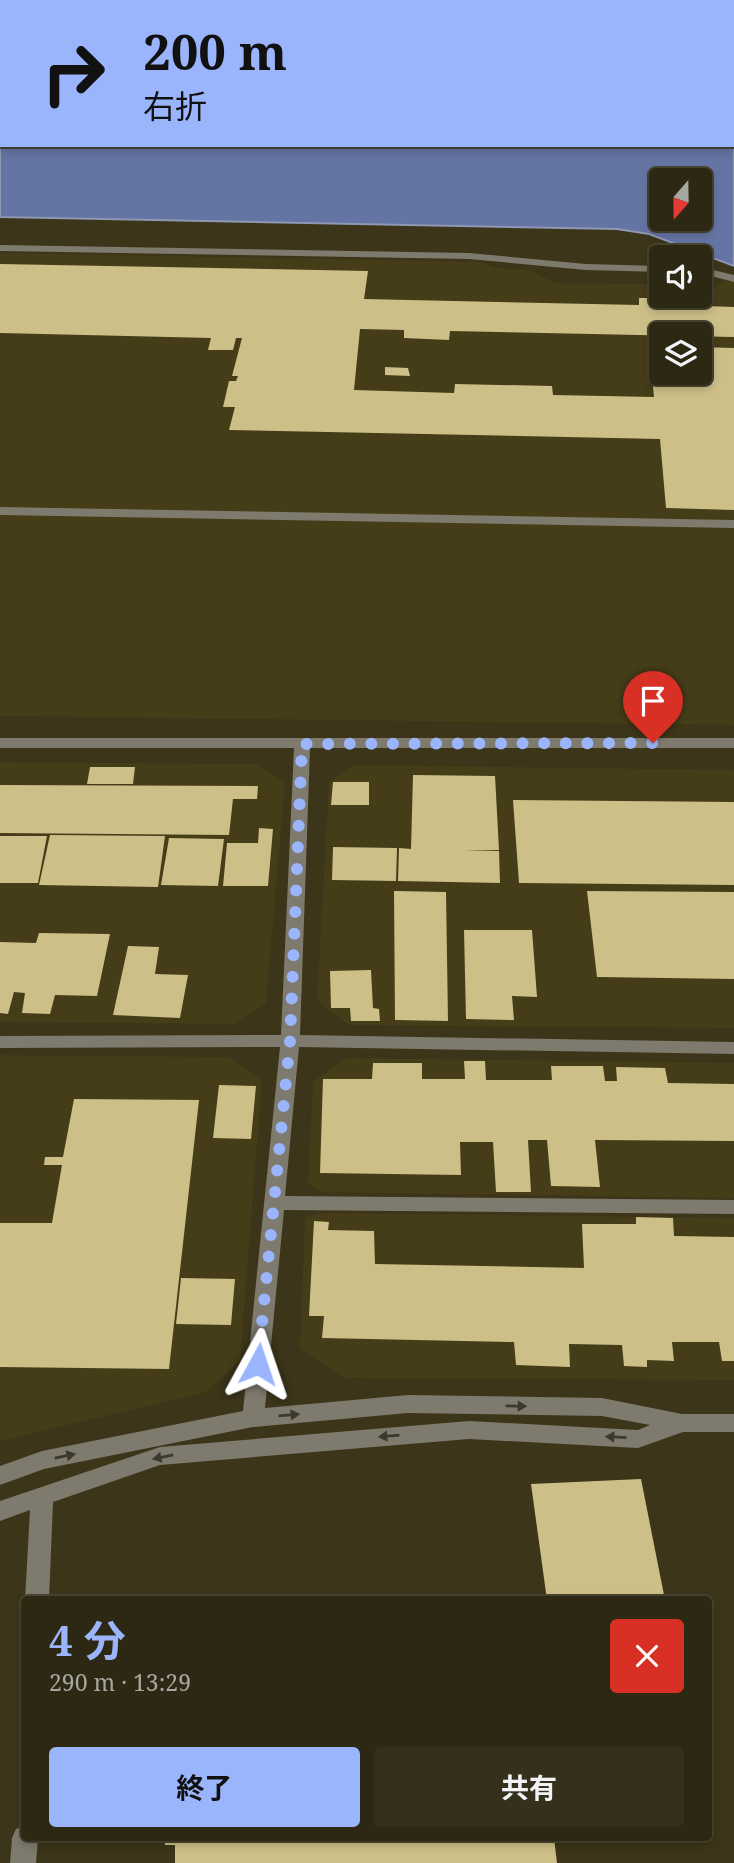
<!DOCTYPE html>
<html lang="ja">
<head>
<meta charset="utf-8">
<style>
	body { margin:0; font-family:"Noto Serif","Noto Sans JP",serif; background:#35301c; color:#f1f3f6; height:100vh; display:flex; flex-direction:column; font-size:26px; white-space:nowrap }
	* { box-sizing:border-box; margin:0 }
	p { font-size:23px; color:#a7a6a0 }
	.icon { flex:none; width:38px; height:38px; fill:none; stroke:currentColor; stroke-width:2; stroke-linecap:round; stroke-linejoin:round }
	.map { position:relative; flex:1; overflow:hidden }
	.drawer { position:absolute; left:21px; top:1596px; width:691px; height:245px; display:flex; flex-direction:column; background:#2d2813; border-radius:7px; box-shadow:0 4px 10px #0003,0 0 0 2px #484433 }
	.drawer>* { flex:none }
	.guide { position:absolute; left:0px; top:0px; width:735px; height:147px; box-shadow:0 4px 10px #0003,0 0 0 2px #484433; background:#9bb5fd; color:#111; overflow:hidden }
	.needle { width:46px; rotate:200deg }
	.controls { position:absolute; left:649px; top:168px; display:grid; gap:14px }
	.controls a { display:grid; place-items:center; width:63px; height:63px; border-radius:7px; background:#2d2813; box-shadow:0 4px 10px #0003,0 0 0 2px #484433; font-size:35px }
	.pin { position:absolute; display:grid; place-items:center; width:60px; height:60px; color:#fff; margin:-72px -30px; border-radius:50% 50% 50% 0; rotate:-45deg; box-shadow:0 0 7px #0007 }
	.pin .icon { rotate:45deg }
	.me { position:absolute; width:77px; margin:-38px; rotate:5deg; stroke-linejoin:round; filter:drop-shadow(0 0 5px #0008) }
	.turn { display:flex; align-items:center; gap:24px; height:147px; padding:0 28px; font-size:32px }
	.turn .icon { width:91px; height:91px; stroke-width:2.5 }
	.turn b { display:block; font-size:49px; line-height:60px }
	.round { display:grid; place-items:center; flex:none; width:74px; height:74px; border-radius:7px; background:#35301c }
	.headline { display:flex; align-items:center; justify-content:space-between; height:119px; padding:0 28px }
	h1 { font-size:42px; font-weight:700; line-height:52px; color:#9bb5fd }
	.cta { display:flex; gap:14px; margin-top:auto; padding:14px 28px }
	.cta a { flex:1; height:80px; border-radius:7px; background:#9bb5fd; color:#111; font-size:28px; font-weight:700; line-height:80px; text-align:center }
	.cta a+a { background:#35301c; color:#f1f3f6 }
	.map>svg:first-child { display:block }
	.built { fill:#453c18; fill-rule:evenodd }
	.water { fill:#6575a3; stroke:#8e98b4; stroke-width:2; fill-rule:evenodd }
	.building { fill:#cdbf88 }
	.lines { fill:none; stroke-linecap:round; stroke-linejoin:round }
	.minor { fill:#7e7a6d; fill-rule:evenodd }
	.oneway { fill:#3c382c }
	.route { stroke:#9bb5fd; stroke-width:12; stroke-dasharray:0 21.6 }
</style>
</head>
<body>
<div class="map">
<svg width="734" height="1863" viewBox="0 0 734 1863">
	<rect width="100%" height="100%" fill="#3c3519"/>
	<!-- built -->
	<g class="built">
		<path d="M0,253l482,9 14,6 33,2 26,13 106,1 1,12h38v-11h15l19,-6v446l-734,-9zM662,334h38v39h-38z"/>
		<polygon points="0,762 257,764 285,782 266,1003 235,1024 0,1022"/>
		<polygon points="353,765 734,770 734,1028 349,1025 317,1000 329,782"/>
		<polygon points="0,1055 229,1057 262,1080 240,1360 207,1392 0,1441"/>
		<polygon points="346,1058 734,1063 734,1198 323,1192 308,1184 313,1082"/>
		<polygon points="320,1213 734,1218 734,1380 344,1378 300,1349 305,1218"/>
	</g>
	<!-- water -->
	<path class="water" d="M0,0h734v266l-85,-32 -32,-5 -617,-12zM2,2h731v143h-731zM662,180h38v39h-38z"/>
	<!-- building -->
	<g class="building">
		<polygon points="0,264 368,271 364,299 639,305 639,298 704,298 705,306 734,307 734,337 450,331 449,340 404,338 404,330 360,329 354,390 454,393 455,384 552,386 553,395 654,397 649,346 662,346 662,373 700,373 700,347 734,348 734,510 666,508 660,439 229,430 235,407 223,407 229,381 236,381 238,376 232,376 242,338 236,338 233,350 208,350 211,338 0,333"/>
		<polygon points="385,367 408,368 410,376 385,375"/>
		<polygon points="90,767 135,767 133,784 87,784"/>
		<polygon points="413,775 495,776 499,850 464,850 499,851 500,883 398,881 399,848 411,849"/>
		<polygon points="333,782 369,782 369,805 331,805"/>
		<polygon points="0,785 258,786 257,799 233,799 229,835 0,833"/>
		<polygon points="513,800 734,802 734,885 519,883"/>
		<polygon points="259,828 273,829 268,886 223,886 227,843 258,843"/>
		<polygon points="50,835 165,836 158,887 39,885"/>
		<polygon points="0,836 47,836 38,883 0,883"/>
		<polygon points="169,838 224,839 218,886 161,885"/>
		<polygon points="333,847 397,848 396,881 332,880"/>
		<polygon points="394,891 446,892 448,1021 395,1020"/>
		<polygon points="587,891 734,892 734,979 597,977"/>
		<polygon points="464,930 532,930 537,997 512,996 514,1020 466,1019"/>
		<polygon points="39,933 110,934 97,996 55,995 50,1014 22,1013 25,993 14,992 8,1014 0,1013 0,942 36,943"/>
		<polygon points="128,946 159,947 155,974 188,975 180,1018 113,1015"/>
		<polygon points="371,970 373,1008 379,1009 380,1021 351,1021 350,1008 331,1008 330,971"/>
		<polygon points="464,1061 485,1061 486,1080 552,1080 551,1066 603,1066 605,1081 617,1081 616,1067 665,1068 668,1083 734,1084 734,1141 595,1140 600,1187 551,1186 547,1140 528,1140 531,1192 496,1192 493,1142 460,1142 461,1175 320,1173 323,1079 372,1079 373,1063 422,1063 422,1079 465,1079"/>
		<polygon points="219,1085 256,1086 251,1139 213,1138"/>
		<polygon points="74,1099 199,1100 169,1369 0,1367 0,1223 52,1223 62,1165 44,1165 45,1157 63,1157"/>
		<polygon points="636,1217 673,1218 674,1236 734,1237 734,1361 722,1361 719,1342 672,1342 674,1361 647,1360 647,1367 624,1366 622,1345 569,1344 570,1367 516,1365 514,1342 322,1338 324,1316 309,1316 314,1221 329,1222 328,1230 374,1231 375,1264 584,1268 582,1224 636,1224"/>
		<polygon points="181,1278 235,1279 231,1325 176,1324"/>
		<polygon points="641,1479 665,1600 547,1600 531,1484"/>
		<polygon points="165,1838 554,1838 557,1863 175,1863 175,1845 165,1845"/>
	</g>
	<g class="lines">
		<!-- minor -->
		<g class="minor">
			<polygon points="0,245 469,253 586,264 662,266 662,272 586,270 469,259 0,251"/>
			<polygon points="700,267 734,275 734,282 700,273"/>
			<polygon points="0,507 734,520 734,528 0,515"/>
			<polygon points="0,738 734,738 734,748 310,748 300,1035 734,1042 734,1054 299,1047 285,1196 734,1200 734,1214 284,1210 265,1408 408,1395 602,1398 682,1414 734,1414 734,1432 683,1432 638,1448 469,1439 160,1465 53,1502 49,1600 25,1600 30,1510 0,1521 0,1501 160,1447 469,1421 638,1430 650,1425 602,1416 408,1413 253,1427 44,1469 0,1485 0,1466 42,1451 243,1411 280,1047 0,1048 0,1036 281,1035 294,748 0,748"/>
			<polygon points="24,1826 24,1838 38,1838 36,1863 10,1863 12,1838 16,1829"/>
		</g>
	</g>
	<!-- one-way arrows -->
	<defs><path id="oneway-solid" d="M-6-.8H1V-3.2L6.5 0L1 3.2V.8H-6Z" transform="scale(1.75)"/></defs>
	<g class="oneway">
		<use href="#oneway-solid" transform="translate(516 1406) rotate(1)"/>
		<use href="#oneway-solid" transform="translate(289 1415) rotate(-5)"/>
		<use href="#oneway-solid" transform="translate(389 1436) rotate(175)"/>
		<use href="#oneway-solid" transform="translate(616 1437) rotate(-177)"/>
		<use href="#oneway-solid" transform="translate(65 1456) rotate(-11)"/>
		<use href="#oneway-solid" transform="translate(163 1457) rotate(169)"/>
	</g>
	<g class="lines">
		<!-- route -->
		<polyline class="route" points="258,1364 290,1041 302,744 653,743"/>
	</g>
</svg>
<div class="controls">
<a><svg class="needle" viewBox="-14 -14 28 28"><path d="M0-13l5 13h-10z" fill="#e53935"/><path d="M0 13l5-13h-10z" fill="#a7a6a0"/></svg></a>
<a><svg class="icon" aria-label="sound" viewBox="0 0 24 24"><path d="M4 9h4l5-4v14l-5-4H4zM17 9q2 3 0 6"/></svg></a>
<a><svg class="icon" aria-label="layers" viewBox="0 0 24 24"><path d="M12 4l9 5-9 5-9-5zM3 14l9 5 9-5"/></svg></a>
</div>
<div class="pin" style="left:653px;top:743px;background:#d93025"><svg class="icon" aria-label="arrive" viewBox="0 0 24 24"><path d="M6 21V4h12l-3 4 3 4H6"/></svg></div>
<svg class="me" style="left:258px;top:1364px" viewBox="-20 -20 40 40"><path d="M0-17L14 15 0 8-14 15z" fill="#9bb5fd" stroke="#fff" stroke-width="4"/></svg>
<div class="guide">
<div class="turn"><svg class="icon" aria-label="right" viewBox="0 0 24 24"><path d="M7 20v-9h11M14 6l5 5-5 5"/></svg><div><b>200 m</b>右折</div></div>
</div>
<section class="drawer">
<div class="headline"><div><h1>4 分</h1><p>290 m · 13:29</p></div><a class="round" style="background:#d93025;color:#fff"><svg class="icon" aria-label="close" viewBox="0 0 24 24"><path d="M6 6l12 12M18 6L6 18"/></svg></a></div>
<div class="cta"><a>終了</a><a>共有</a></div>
</section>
</div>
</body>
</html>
